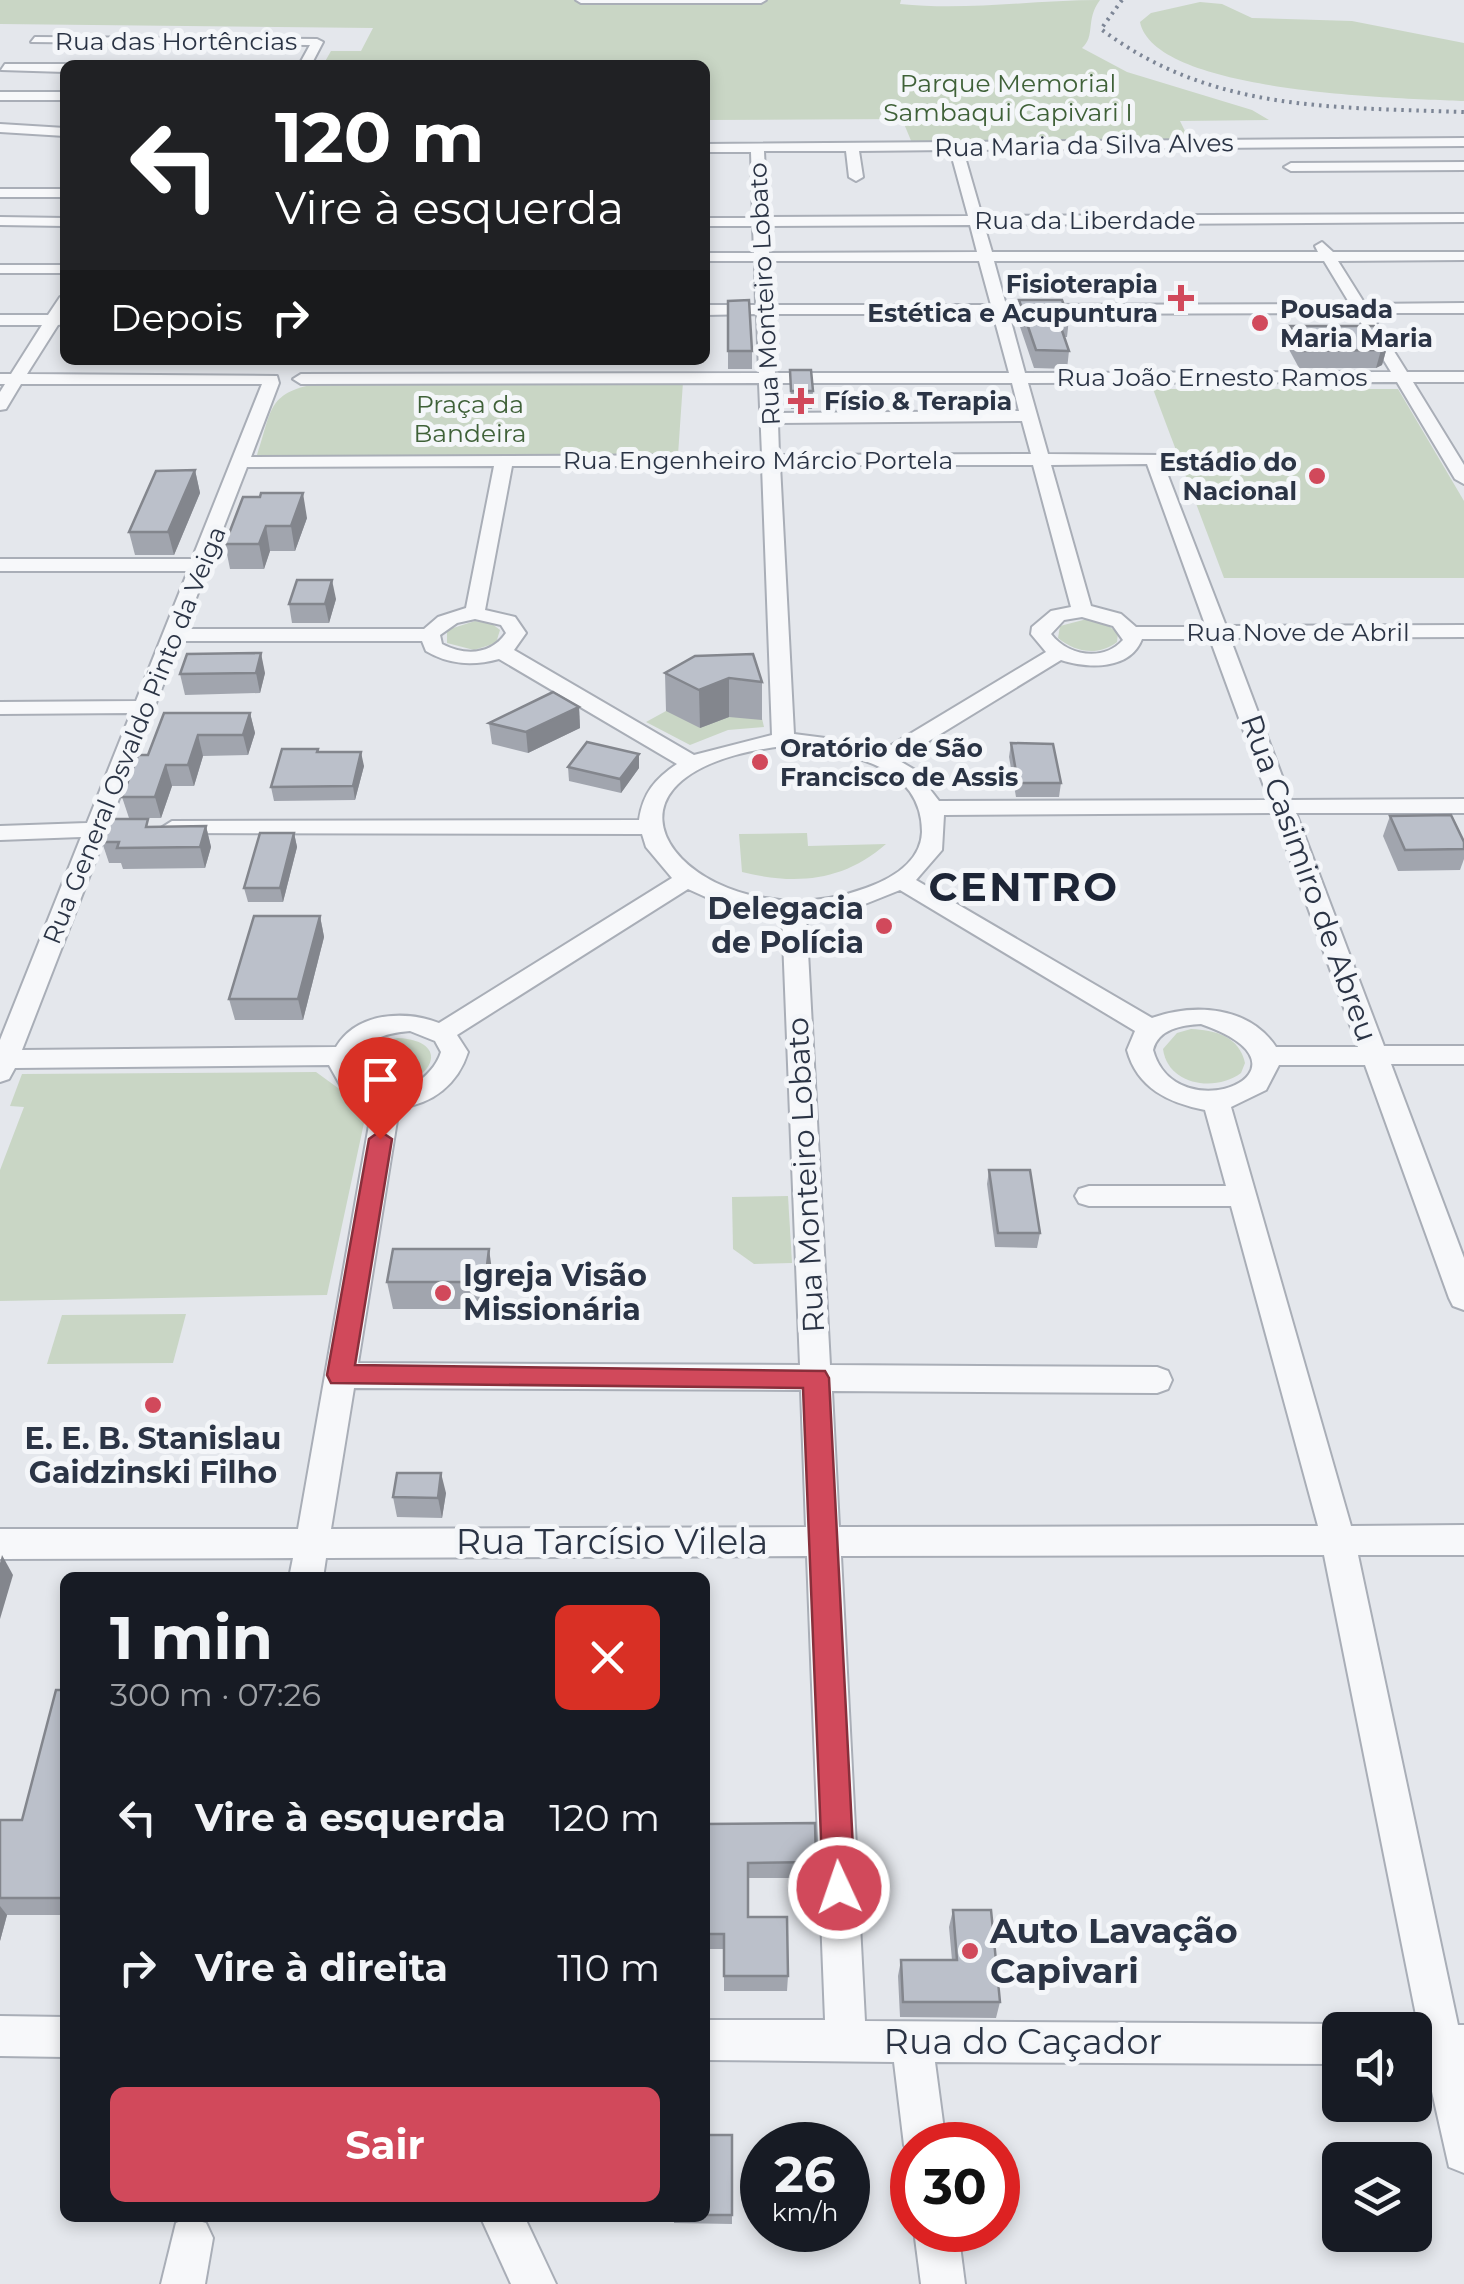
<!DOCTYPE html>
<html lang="pt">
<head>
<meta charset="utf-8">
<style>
	body { margin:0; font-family:Montserrat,sans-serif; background:#20242c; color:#f1f3f6; height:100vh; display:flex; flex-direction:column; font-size:38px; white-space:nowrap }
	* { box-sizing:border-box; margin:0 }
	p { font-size:32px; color:#9ea1a6 }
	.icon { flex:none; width:55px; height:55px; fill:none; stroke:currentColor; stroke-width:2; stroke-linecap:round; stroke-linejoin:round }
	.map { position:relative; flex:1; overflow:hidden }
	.details { position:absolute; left:60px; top:1572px; width:650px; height:650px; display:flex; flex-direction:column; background:#171b24; border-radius:15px; box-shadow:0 5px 15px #0003 }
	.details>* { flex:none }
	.guide { position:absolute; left:60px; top:60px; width:650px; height:305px; border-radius:15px; box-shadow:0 5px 15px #0003; background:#202124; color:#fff; overflow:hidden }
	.tools { position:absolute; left:1322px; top:2012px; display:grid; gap:20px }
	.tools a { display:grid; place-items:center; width:110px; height:110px; border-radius:15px; background:#171b24; box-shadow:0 5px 15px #0003; font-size:50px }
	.speed { position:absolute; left:740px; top:2122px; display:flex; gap:20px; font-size:50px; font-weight:700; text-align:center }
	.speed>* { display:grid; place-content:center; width:130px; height:130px; border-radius:50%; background:#171b24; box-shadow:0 5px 15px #0003; line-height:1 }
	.speed small { font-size:25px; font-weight:400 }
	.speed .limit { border:15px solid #d22; background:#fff; color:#111 }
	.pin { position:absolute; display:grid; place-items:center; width:85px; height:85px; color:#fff; margin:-102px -42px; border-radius:50% 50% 50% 0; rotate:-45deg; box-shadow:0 0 10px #0007 }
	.pin .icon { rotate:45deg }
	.me { position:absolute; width:110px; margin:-55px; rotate:357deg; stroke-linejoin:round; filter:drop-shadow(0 0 8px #0008) }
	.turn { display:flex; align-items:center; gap:35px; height:210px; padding:0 50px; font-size:45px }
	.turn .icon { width:130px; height:130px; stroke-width:2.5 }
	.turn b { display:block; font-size:70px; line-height:85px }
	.then { display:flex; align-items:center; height:95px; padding:0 50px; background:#0003; gap:20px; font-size:38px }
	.round { display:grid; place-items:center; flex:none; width:105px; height:105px; border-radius:15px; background:#20242c }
	.headline { display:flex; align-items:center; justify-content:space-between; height:170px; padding:0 50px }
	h1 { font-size:60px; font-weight:700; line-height:75px }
	.primary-button { display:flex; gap:20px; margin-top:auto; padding:20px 50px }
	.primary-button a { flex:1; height:115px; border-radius:15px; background:#d1495b; color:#fff; font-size:40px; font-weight:700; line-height:115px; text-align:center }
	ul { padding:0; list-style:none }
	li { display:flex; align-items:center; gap:30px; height:150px; padding:0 50px }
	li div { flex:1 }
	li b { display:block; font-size:38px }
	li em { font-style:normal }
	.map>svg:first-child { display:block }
	.green { fill:#c9d6c5 }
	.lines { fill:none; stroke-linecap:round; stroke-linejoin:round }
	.minor-casing { stroke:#a9aeb7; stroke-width:4 }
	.minor { fill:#f7f8fa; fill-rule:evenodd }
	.rail { stroke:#7d8696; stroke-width:4; stroke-dasharray:2.5 5; stroke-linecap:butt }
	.wall { fill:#a1a5ae }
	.shaded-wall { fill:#83868d }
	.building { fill:#bbc0ca; stroke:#83868d; stroke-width:2.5 }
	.route { fill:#d1495b; stroke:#882f3b; stroke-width:2.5 }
	.poi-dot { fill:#d1495b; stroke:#f4f6f9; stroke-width:4 }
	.labels { text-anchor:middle; stroke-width:10; stroke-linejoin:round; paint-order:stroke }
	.far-street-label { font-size:25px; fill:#2b3445; stroke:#f4f6f9 }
	.far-park-label { font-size:25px; fill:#3f6138; stroke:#f4f6f9 }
	.far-poi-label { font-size:25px; font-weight:bold; fill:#2b3445; stroke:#f4f6f9; text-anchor:start }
	.street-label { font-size:30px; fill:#2b3445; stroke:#f4f6f9 }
	.poi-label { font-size:30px; font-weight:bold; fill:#2b3445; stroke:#f4f6f9; text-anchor:end }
	.near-street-label { font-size:35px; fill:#2b3445; stroke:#f4f6f9 }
	.near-poi-label { font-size:35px; font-weight:bold; fill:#2b3445; stroke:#f4f6f9; text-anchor:start }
	.district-label { font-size:40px; font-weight:bold; letter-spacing:2.5px; fill:#1d2536; stroke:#f4f6f9 }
</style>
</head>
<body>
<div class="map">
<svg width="1464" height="2284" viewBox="0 0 1464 2284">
	<rect width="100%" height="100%" fill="#e4e7ec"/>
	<!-- green -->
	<g class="green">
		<path d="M0,0h901l-1,4c67,7 133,-4 200,-4 -15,20 -4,36 -18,48l45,24 125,38 17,10 -89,1 9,18 -102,5 -175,-1 -10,-24 -197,1v-55h-382l8,-14h30l12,-23 -373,-4z"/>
		<path d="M1200,2l22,2 30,14 100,3 112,22v58c-62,-3 -309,-7 -324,-79l11,-9z"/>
		<path d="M683,382l-5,73h-421c15,-43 9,-62 59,-71z"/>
		<polygon points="1153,389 1398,389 1464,501 1464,578 1224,578"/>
		<path d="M1087,619l16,3 15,11 -1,9c-18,14 -41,11 -59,-4l2,-12z"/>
		<polygon points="475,621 491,623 500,630 496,643 474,650 447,643 447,630"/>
		<polygon points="760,710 764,727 728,730 690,745 646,722 666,711 729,717"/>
		<path d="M807,833l1,13 78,-2c-43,38 -91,41 -144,28l-3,-38z"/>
		<path d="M1191,1029c24,1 48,7 54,34l-4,10c-25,19 -73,13 -78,-24l14,-16z"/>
		<path d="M398,1038c64,3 24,62 -27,39l-6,-9v-10l18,-17z"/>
		<polygon points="316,1072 367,1109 327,1295 0,1301 0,1170 24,1107 10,1106 22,1074"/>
		<polygon points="788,1196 792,1263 754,1264 733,1249 732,1197"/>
		<polygon points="186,1314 173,1363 47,1364 62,1315"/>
	</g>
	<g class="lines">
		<defs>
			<g id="minor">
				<polygon points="576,0 766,0 761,3 581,3"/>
				<polygon points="35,37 317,39 323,42 311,65 299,65 310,45 31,42"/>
				<polygon points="5,64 65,64 67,65 65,72 1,70"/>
				<rect x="0" y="92" width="65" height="8"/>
				<polygon points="0,124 65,128 65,136 0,132"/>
				<path d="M1464,138v8l-501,4 19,66 482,-2v8l-480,3 8,27h326l-3,-6 7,-4 11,10h131v8l-126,1 27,43 99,-1v10h-94l37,59h57v10h-51l51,83v19l-9,-5 -58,-97 -369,1 20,71 112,1 66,171 238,-1v12l-234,1 61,162 173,-1v14h-168l88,233h80v18h-73l73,194v52l-11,-4 -4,-8 -84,-233h-86l-13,25 -35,17 120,419 113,-1v30h-106l100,470h6v148l-15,-6 -23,-102h-11v-35h-13l16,-5 -94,-470 -483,1 24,465 475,3 15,6h-15v34l-405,-2 11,83h-34v16l-8,-16 -10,-83 -189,-2v-40h120l-18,-464 -481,2 -3,20h-34l4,-20 -293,1v-30h298l74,-421 -24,-9 -19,-34 -314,3 -6,11 -9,3v-42l81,-203 -81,3v-14l87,-3 44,-110 -131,1v-12l136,-1 52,-130h-188v-12h192l70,-175h-241l-15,25 -6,1v-18l5,-8h-5v-10h11l31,-49h-42v-10h48l12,-18 5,-2v29l-7,1 -31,49 250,2 2,7 -28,74 511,-2 -3,-72 -458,1 -8,-5 8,-5 458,-1 -2,-59 -52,1v-10h51l-1,-44h-50v-8h49l-1,-27h-48v-8h48l-2,-66h-46v-8zM950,150l18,66 -201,1 -3,-66h82l3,26 7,4 7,-4 -4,-26zM970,225l7,27 -208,1 -2,-27zM769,261h210l12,44h-219zM994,261h330l26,43 -344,1zM1355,313l36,59 -366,1 -16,-59zM772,314h221l16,59h-234zM776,383h236l7,28 -242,2zM1022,421l9,33 -252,1 -1,-32zM1147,464l59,163h-70l-15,-13 -30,-8 -40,-141zM780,465h253l38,142 -20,4 -19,16 -1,7 15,18 -166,100 -47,-13 -39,-5zM494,466l-28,142 -28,9 -14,12h-240l63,-162zM512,466h250l10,269 -78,20 -180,-105 12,-17 -11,-16 -30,-7zM1082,617l31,9 10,14c-20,22 -55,16 -72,-6l13,-14zM475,619l26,6 5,8c-15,22 -41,23 -64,11l-2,-9 17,-12zM1142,639h68l59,161 -330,1 -24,-31 -17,-10 163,-100c28,9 69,10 81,-21zM180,641h242l4,10c24,14 47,15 73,8l178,105c-22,15 -34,29 -38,56l-467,1 -11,7 3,5 478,1 4,13 26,31 -233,145c-34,-13 -82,-11 -103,24l-314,3 83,-214 12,-2 3,-5 -10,-7zM783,746c56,5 139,15 139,86 -1,30 -31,47 -56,56 -162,60 -320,-112 -83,-142zM1274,813l84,234h-82c-27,-41 -82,-44 -124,-29l-236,-138 26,-30 2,-35zM688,889l31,14 63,11 18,451 -442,-2 41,-255c34,-4 59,-24 69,-56l-11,-17zM900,890l235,141 -8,19c10,38 42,53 78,60l21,76h-137l-10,3 -4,7 4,7 10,3h142l87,320 -479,1 -7,-136 325,2 11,-4 4,-9 -4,-9 -11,-4 -327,-2 -24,-451 49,-6zM1201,1024c130,45 -25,110 -48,26 5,-21 29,-25 48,-26zM410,1031l25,10 6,11c-8,26 -44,51 -71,34 -7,-4 -11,-12 -16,-19 7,-27 30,-34 56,-36zM354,1388l447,2 5,137 -475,2z"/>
				<polygon points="1464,162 1464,170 1291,171 1284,167 1291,163"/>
				<rect x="0" y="189" width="65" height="8"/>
				<polygon points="0,217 65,218 65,226 0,225"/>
				<rect x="0" y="265" width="65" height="8"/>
				<polygon points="0,2016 65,2017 65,2057 0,2056"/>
				<polygon points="188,2218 206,2223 213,2238 205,2284 161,2284 176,2223"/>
				<polygon points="481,2218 525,2218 556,2284 511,2284"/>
				<polygon points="914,2230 958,2230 965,2284 921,2284"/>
			</g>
		</defs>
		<!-- minor casing -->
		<use href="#minor" class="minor-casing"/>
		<!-- minor -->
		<use href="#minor" class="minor"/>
		<!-- rail -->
		<path class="rail" d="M1122,0l-21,29c110,83 231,78 363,83"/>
	</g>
	<!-- wall -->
	<g class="wall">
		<polygon points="1019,300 1069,319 1067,337 1064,337 1069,351 1067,369 1034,368 1017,318"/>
		<polygon points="728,301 752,351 752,369 728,369"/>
		<polygon points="1290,326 1387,347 1382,365 1376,368 1299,368 1286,344"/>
		<polygon points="790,370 813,391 812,409 791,409"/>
		<polygon points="195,470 200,493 174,555 135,555 129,532"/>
		<polygon points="243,497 307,518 295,551 270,551 264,569 230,569 225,544"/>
		<polygon points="336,599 329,623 292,623 289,604"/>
		<polygon points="265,673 260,693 185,695 180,674"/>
		<polygon points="665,673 762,682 762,720 729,717 700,728 666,711"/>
		<polygon points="579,707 580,728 528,753 492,744 489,723"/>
		<polygon points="250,713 255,733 248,755 203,756 194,786 172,786 161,818 129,818 122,797 148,755"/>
		<polygon points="1011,743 1061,783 1059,797 1016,797 1009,757"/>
		<polygon points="318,749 319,752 364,766 355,800 274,801 271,787"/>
		<polygon points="568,767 639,768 621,793 569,781"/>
		<polygon points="1390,816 1464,849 1464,859 1460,870 1398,871 1383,836"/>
		<polygon points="206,826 211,847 205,868 123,869 121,863 109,863 102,842 151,827"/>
		<polygon points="294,833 297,847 283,902 248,902 244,888"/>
		<polygon points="320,916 324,937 303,1020 235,1020 229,999"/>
		<polygon points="989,1170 1040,1233 1037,1248 995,1247 987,1184"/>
		<polygon points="493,1277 489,1309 393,1309 387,1282"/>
		<polygon points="446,1493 442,1518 397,1517 393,1497"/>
		<polygon points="65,1690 65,1915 7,1915 0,1941 0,1820 22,1820"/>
		<polygon points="705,1824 816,1862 815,1878 748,1878 748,1917 788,1976 787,1991 724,1991 724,1949 705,1949"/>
		<polygon points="953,1910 1000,2002 996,2018 900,2017 898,1976 901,1960 952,1960 949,1927"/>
		<polygon points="705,2135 732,2135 732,2224 674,2223 674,2218 705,2218"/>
	</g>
	<!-- shaded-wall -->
	<g class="shaded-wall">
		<polygon points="1387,347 1382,365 1376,368 1381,350"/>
		<polygon points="195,470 200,493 174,555 168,532"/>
		<polygon points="303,493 307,518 295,551 291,526"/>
		<polygon points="266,526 270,551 264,569 259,544"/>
		<polygon points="332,580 336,599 329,623 325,604"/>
		<polygon points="261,653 265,673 260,693 256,673"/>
		<polygon points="729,678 729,717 700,728 699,690"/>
		<polygon points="579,707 580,728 528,753 526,732"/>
		<polygon points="250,713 255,733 248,755 243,735"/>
		<polygon points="198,735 203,756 194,786 188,765"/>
		<polygon points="361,752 364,766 355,800 353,786"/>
		<polygon points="639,754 639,768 621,793 620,779"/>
		<polygon points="166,765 172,786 161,818 155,797"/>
		<polygon points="206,826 211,847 205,868 200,847"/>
		<polygon points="294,833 297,847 283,902 280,888"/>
		<polygon points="320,916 324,937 303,1020 298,999"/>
		<polygon points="489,1249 493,1277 489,1309 485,1282"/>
		<polygon points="441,1473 446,1493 442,1518 438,1498"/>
		<polygon points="2,1555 13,1575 0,1619 0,1563"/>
		<polygon points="65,1879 65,1904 61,1898"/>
		<polygon points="0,1906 7,1915 0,1941"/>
	</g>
	<!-- building -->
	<g class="building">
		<polygon points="749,300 752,351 728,351 728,301"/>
		<polygon points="1019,300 1062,300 1069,319 1058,319 1069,351 1036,350"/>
		<polygon points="1290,326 1374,326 1387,347 1381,350 1303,351"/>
		<polygon points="790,370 811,370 813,391 791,391"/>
		<polygon points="195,470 168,532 129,532 156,471"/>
		<polygon points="261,493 303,493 291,526 266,526 259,544 225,544 243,497 260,497"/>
		<polygon points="297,580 332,580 325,604 289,604"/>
		<polygon points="261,653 256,673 180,674 187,654"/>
		<polygon points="753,654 762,682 729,678 699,690 665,673 695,656"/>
		<polygon points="553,692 579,707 526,732 489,723"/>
		<polygon points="164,713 250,713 243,735 198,735 188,765 166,765 155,797 122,797 138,755 148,755"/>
		<polygon points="587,742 639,754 620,779 568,767"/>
		<polygon points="1011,743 1053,744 1061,783 1018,783"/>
		<polygon points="282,749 318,749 317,752 361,752 353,786 271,787"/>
		<polygon points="1451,815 1464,842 1464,849 1405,850 1390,816"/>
		<polygon points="111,819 148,819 146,827 206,826 200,847 117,848 119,842 102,842"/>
		<polygon points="260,833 294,833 280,888 244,888"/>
		<polygon points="254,916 320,916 298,999 229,999"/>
		<polygon points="989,1170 1030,1170 1040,1233 998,1233"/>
		<polygon points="393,1249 489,1249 485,1282 387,1282"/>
		<polygon points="397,1473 441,1473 438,1498 393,1497"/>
		<polygon points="56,1690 65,1690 65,1879 61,1898 0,1898 0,1820 22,1820"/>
		<polygon points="815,1823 816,1862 748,1863 748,1917 787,1917 788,1976 724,1976 724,1934 705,1934 705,1824"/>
		<polygon points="953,1910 991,1910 1000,2002 903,2002 901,1960 957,1960"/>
		<rect x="705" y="2135" width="27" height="80"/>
	</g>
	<!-- route -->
	<polygon class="route" points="380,1131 392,1139 355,1365 825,1371 829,1378 855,1888 850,1899 839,1903 828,1899 823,1888 803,1388 331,1383 327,1375 369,1139"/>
	<!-- markers -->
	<g class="poi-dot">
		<path d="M1176 283h10v10h10v10h-10v10h-10v-10h-10v-10h10z"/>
		<circle cx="1260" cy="323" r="10"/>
		<path d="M796 386h10v10h10v10h-10v10h-10v-10h-10v-10h10z"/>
		<circle cx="1317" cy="476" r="10"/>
		<circle cx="760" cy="762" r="10"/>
		<circle cx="884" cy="926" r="10"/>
		<circle cx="443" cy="1293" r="10"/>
		<circle cx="153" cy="1405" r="10"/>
		<circle cx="970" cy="1951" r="10"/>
	</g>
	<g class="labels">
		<!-- far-street labels -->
		<g class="far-street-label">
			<text x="176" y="50">Rua das Hortências</text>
			<text transform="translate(1084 145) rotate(-1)" y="9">Rua Maria da Silva Alves</text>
			<text x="1085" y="229">Rua da Liberdade</text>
			<text transform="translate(764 294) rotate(-93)" y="9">Rua Monteiro Lobato</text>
			<text x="1212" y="386">Rua João Ernesto Ramos</text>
			<text x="758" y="469">Rua Engenheiro Márcio Portela</text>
			<text x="1298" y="641">Rua Nove de Abril</text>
			<text transform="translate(134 735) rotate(-68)" y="9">Rua General Osvaldo Pinto da Veiga</text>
		</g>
		<!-- far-park labels -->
		<g class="far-park-label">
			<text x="1008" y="92">Parque Memorial<tspan x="1008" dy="29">Sambaqui Capivari I</tspan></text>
			<text x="470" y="413">Praça da<tspan x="470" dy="29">Bandeira</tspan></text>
		</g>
		<!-- far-poi labels -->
		<g class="far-poi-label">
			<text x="1158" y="293" text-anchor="end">Fisioterapia<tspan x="1158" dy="29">Estética e Acupuntura</tspan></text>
			<text x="1280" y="318">Pousada<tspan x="1280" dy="29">Maria Maria</tspan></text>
			<text x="824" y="410">Físio &amp; Terapia</text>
			<text x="1297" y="471" text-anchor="end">Estádio do<tspan x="1297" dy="29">Nacional</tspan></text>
			<text x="780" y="757">Oratório de São<tspan x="780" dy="29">Francisco de Assis</tspan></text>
		</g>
		<!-- street labels -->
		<g class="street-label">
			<text transform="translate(1309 878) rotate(70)" y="10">Rua Casimiro de Abreu</text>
			<text transform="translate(806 1175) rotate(-93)" y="10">Rua Monteiro Lobato</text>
		</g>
		<!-- poi labels -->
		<g class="poi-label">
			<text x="864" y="919">Delegacia<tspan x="864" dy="34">de Polícia</tspan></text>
			<text x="463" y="1286" text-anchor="start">Igreja Visão<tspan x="463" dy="34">Missionária</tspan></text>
			<text x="153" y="1449" text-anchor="middle">E. E. B. Stanislau<tspan x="153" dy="34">Gaidzinski Filho</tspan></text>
		</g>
		<!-- near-street labels -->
		<g class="near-street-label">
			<text x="612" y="1554">Rua Tarcísio Vilela</text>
			<text x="1023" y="2054">Rua do Caçador</text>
		</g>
		<!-- near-poi labels -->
		<g class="near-poi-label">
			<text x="990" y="1943">Auto Lavação<tspan x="990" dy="40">Capivari</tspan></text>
		</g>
		<!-- district labels -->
		<g class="district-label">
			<text x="1024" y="901">CENTRO</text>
		</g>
	</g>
</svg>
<div class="tools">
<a><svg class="icon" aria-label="sound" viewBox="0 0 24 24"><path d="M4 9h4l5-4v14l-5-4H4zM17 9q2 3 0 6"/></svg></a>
<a><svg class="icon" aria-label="layers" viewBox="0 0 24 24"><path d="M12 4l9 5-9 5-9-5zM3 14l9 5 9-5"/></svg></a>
</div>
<div class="speed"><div>26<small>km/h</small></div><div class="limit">30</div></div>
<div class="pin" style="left:380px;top:1139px;background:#d93025"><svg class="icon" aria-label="arrive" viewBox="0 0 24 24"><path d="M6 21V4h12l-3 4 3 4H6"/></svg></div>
<svg class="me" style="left:839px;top:1888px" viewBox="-20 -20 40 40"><circle r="17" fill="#d1495b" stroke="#fff" stroke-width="3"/><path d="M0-11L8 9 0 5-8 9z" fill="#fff"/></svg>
<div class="guide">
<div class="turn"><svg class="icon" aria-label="left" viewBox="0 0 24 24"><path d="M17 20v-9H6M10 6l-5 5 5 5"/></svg><div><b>120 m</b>Vire à esquerda</div></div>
<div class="then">Depois<svg class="icon" aria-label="right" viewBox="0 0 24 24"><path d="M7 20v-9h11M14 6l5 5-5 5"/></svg></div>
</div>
<section class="details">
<div class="headline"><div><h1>1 min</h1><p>300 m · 07:26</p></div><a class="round" style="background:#d93025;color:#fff"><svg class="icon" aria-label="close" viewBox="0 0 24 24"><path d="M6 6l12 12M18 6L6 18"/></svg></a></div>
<ul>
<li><svg class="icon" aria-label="left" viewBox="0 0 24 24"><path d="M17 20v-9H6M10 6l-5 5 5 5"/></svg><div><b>Vire à esquerda</b></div><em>120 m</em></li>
<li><svg class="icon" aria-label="right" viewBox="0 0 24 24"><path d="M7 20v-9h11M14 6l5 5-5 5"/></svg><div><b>Vire à direita</b></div><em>110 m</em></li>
</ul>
<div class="primary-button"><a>Sair</a></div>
</section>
</div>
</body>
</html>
